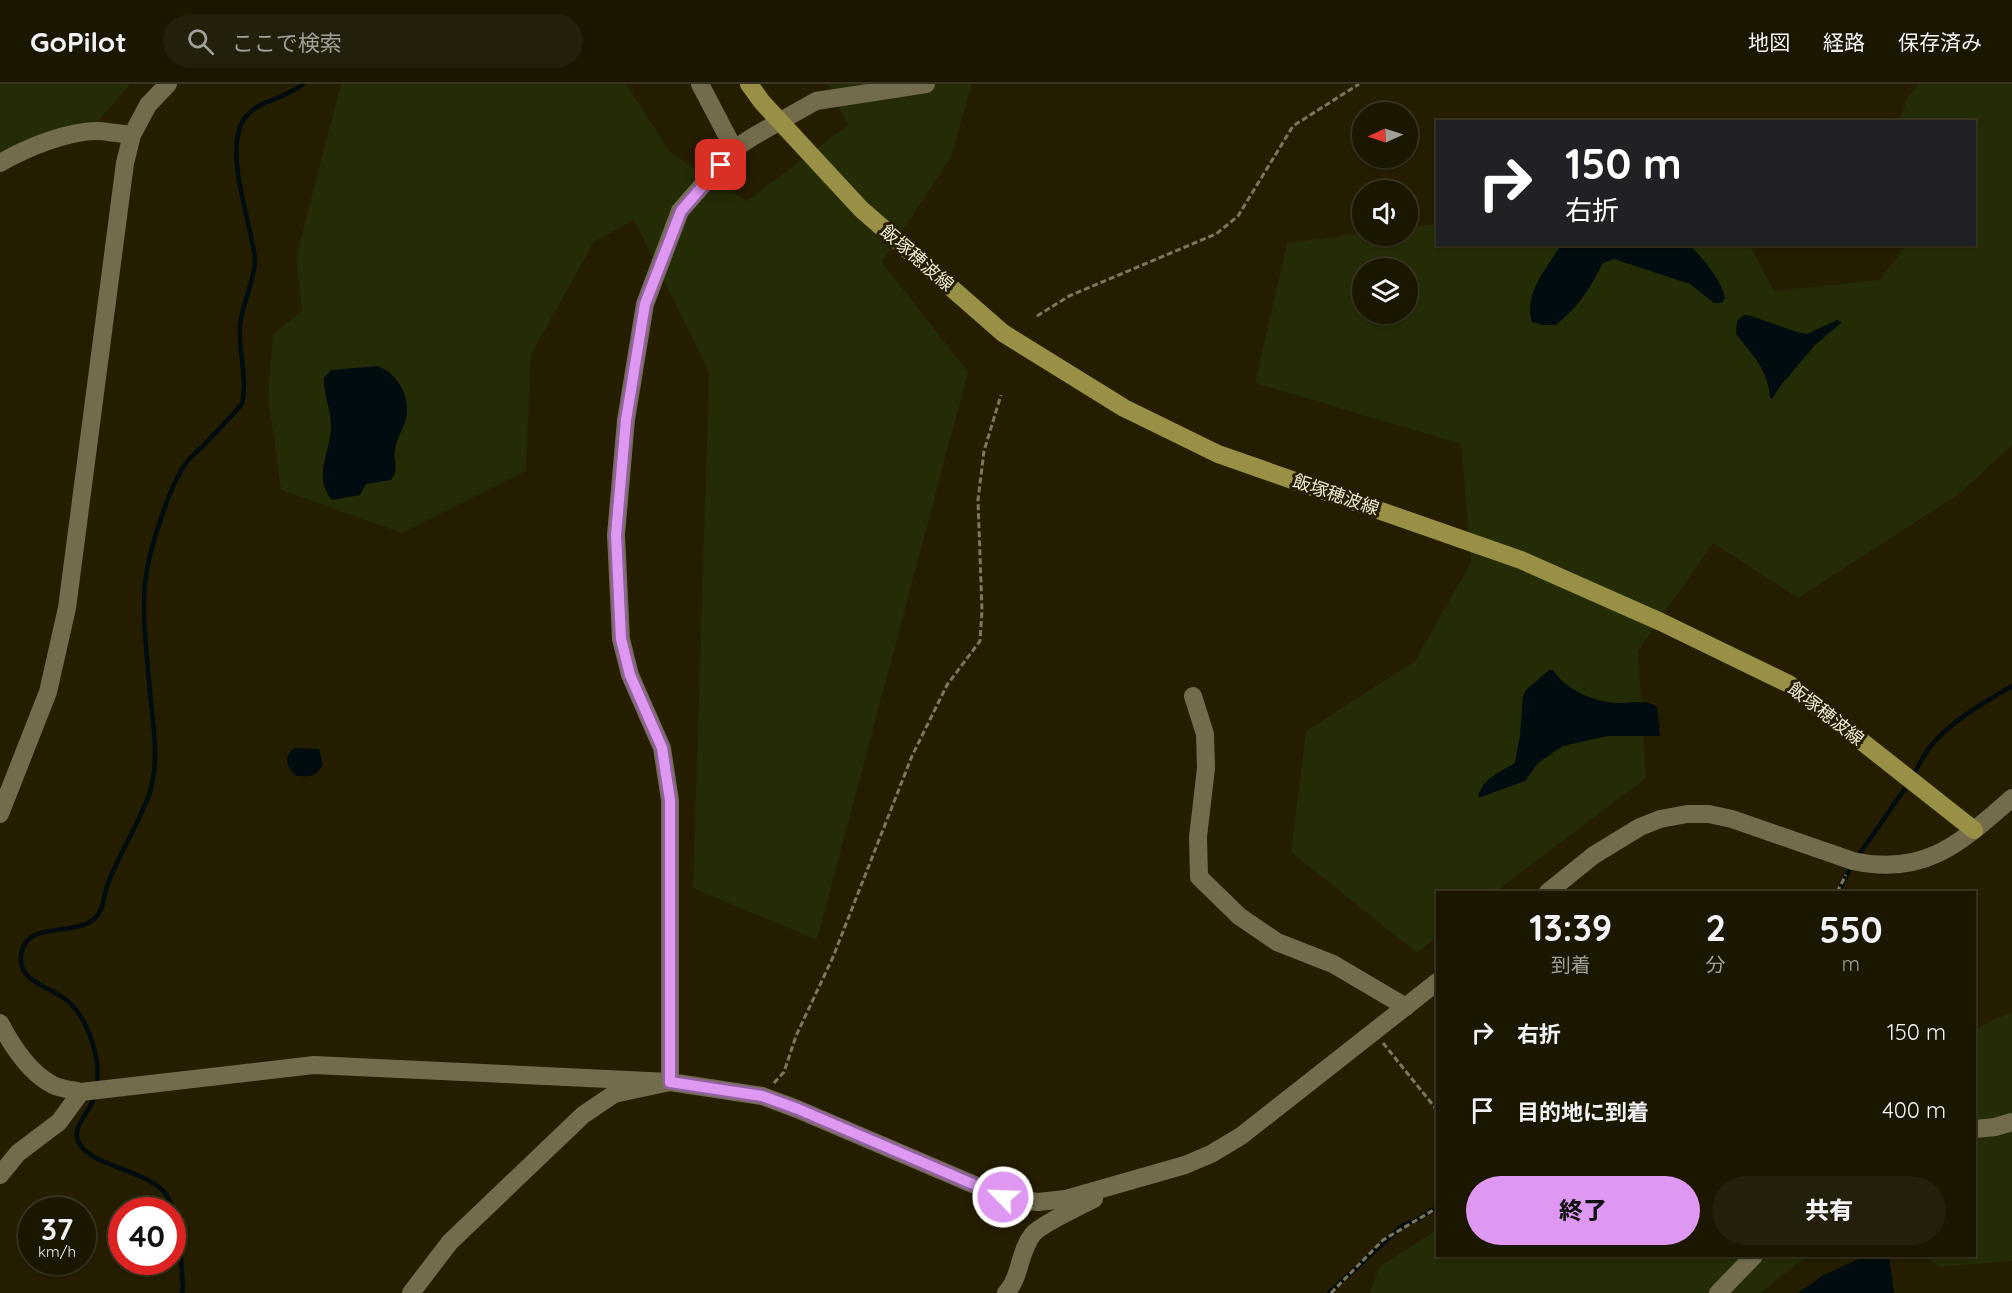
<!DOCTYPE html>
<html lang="ja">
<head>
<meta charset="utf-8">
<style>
	body { margin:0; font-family:Quicksand,"Noto Sans JP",sans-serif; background:#241f0a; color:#f1f3f6; height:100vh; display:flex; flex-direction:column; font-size:22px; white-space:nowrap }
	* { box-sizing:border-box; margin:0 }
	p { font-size:20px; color:#a09f99 }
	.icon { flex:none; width:33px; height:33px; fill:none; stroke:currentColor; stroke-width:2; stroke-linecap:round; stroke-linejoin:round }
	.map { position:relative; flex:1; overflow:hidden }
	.side { position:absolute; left:1436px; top:807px; width:540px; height:366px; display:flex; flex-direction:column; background:#1b1600; border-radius:0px; box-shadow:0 2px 4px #0004,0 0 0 2px #393522 }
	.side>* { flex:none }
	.banner { position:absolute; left:1436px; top:36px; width:540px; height:126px; border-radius:0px; box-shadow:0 2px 4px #0004,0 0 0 2px #393522; background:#202124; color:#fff; overflow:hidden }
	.needle { width:39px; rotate:267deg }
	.buttons { position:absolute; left:1352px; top:18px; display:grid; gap:12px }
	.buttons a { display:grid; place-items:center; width:66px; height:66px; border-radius:50%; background:#1b1600; box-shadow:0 2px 4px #0004,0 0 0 2px #393522; font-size:30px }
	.speed { position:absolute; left:18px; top:1113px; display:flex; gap:12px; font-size:30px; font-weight:700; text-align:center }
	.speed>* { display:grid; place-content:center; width:78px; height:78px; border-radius:50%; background:#1b1600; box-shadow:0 2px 4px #0004,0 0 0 2px #393522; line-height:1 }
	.speed small { font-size:15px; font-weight:400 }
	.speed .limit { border:9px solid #d22; background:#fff; color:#111 }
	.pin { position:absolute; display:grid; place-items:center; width:51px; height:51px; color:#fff; margin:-26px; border-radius:12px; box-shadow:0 3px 9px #0006 }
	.me { position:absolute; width:66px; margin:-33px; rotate:294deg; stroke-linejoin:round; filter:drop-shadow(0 0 4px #0008) }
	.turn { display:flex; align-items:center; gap:21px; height:126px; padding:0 30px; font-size:27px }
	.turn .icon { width:78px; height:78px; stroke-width:2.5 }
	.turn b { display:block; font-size:42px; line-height:51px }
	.eta { display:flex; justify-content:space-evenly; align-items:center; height:102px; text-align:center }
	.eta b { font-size:36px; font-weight:800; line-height:42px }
	.action { display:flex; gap:12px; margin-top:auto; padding:12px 30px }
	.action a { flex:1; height:69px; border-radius:36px; background:#de98f2; color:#111; font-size:24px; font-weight:800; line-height:69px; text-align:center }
	.action a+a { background:#241f0a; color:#f1f3f6 }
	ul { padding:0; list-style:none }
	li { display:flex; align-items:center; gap:18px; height:78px; padding:0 30px }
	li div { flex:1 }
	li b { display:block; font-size:22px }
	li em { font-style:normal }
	header { display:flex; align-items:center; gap:36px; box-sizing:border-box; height:84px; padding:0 30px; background:#1b1600; border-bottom:2px solid #393522 }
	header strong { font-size:28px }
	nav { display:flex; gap:33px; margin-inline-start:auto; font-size:21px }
	.search { width:420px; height:54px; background:#241f0a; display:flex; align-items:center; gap:15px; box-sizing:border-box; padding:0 21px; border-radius:33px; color:#a09f99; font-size:22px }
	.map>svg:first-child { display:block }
	.green { fill:#232c04; fill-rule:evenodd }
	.water { fill:#000c0f }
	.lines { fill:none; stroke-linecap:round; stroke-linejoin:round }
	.stream { stroke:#000c0f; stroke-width:4.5 }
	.path { stroke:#7c765e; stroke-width:3; stroke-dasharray:6 3; stroke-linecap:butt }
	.minor { stroke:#736c4c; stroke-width:18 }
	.major { stroke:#989045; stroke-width:18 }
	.route-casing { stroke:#90639d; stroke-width:15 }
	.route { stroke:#de98f2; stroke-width:10 }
	.labels { text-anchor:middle; stroke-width:6; stroke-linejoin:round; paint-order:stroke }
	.street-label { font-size:18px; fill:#eeead8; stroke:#241d00 }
</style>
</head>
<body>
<header>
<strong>GoPilot</strong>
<div class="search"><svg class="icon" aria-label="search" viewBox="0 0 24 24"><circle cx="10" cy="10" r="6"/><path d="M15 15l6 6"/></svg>ここで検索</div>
<nav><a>地図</a><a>経路</a><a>保存済み</a></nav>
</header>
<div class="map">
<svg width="2012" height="1209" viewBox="0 0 2012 1209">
	<rect width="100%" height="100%" fill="#241d00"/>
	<!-- green -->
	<g class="green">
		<polygon points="0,0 130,0 93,43 0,68"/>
		<polygon points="341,0 626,0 671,69 747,117 848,41 828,0 972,0 951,73 882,178 968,288 817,856 693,804 709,288 634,136 594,158 531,271 526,387 402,449 281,406 268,311 273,250 302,227 296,173"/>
		<path d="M1918,0h94v361l-53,49 -161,104 -85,-55 -75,108 8,127 -151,114h-58v45l-20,16 -126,-101 15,-121 109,-70 56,-99 -10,-118 -206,-61 32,-140 75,-10v3h45v-9l30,-3v20l313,1 24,46 106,-11 26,-35 68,-1v-122l-75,-1 8,-22zM1362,184h45v46h-45z"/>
		<polygon points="2012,928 2012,1177 1939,1183 1925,1172 1974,1172 1974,945"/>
		<polygon points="1437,1146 1437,1172 1807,1172 1760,1209 1370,1209 1379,1183"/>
	</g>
	<!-- water -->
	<g class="water">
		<path d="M1561,161h129c13,15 31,33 35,53l-4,5h-7l-24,-19 -76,-25 -11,4c-15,28 -23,42 -47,62h-13l-11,-3c-9,-28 15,-54 29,-77z"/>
		<path d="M1744,231h4l52,18 7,1 30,-14 5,2 -27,23 -34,40 -9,14 -2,-1c-2,-29 -17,-42 -34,-64l1,-13z"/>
		<path d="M378,282c20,8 33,31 28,53 -3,11 -10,20 -11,31 -2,12 5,19 -4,30l-25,4 -6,11 -28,5c-20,-24 -1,-48 -1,-74 0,-17 -8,-32 -7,-48l7,-8z"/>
		<path d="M1549,586h4c12,19 39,31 62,33 13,1 31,-5 42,4l3,29h-52l-45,10 -25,17 -13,18 -44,16 -3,-1c6,-18 22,-24 37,-33l5,-28 3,-39 3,-6z"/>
		<path d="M294,664l25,1 4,15c-6,13 -15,13 -27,12 -10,-9 -13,-19 -2,-28z"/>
		<polygon points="1865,1172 1889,1172 1894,1209 1798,1209 1822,1192"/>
	</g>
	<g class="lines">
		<!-- stream -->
		<g class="stream">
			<path d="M1912,693c6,-10 11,-20 17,-29 22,-27 54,-45 83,-62"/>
			<polyline points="1858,772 1908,700"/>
			<polyline points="1838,808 1852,781"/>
			<path d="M96,1003c6,-26 -7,-65 -26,-84 -16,-16 -51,-19 -49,-46 2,-37 51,-20 73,-38 9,-7 10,-23 13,-33 12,-32 30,-59 42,-91 11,-32 4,-70 1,-103 -3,-36 -8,-73 -5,-109 3,-27 12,-53 21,-79 5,-13 11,-29 20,-41 5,-7 13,-13 19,-19 12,-13 25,-26 37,-40 6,-26 -4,-52 -2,-78 1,-21 15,-44 15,-67 0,-7 -3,-15 -4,-22 -6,-30 -25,-91 -7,-118 13,-19 42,-20 59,-35"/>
			<path d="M95,1011c-3,14 -20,28 -18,42 4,28 68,32 87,55 16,18 17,71 19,95l-1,6"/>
			<polyline points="1329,1209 1403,1141 1417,1136 1437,1123"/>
		</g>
		<!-- path -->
		<g class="path">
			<polyline points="1037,232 1069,212 1216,150 1238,132 1293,42 1359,0"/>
			<polyline points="1837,808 1846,791"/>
			<polyline points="1383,959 1437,1026"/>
			<polyline points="774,999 784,988 796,952 833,873 912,672 947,601 980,557 982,527 978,416 984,367 1001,311"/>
			<polyline points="1331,1209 1383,1156 1437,1124"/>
		</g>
		<!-- minor -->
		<g class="minor">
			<polyline points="700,0 734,65"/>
			<path d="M0,79c26,-15 69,-33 99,-32 11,1 23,3 33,4"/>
			<polyline points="1193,612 1205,650 1206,684 1198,753 1199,793 1239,832 1277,858 1333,880 1406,923"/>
			<polyline points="0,730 48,608 67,524 125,79 132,51 148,21 168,0"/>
			<path d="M1548,808l46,-37 46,-28 20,-8 27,-5h22l23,5 121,42c73,16 108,-19 159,-63"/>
			<path d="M0,939c12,23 29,50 53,62 8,4 19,5 28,7l233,-27 356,17 92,14 35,13 206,88 35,5 28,-3 119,-34 26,-11 30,-18 196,-154"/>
			<polyline points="1974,1045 1995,1043 2012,1038"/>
			<polyline points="0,1091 18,1069 59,1038 81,1008"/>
			<polyline points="411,1209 450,1158 583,1031 614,1010 670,998 670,716 662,664 630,591 621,555 616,451 626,336 645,220 680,127 734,65 754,52 816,17 926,0"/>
			<path d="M1006,1209c15,-16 13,-42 27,-59 7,-9 49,-29 61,-35"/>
			<polyline points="1718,1209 1754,1172"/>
		</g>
		<!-- major -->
		<polyline class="major" points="749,0 762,18 861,125 1003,249 1124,324 1218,370 1521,476 1661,538 1789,600 1974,746"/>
	</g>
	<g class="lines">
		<defs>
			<polyline id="route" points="721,81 681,127 645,220 626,336 616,451 621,555 630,591 662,664 670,716 670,998 762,1012 798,1025 1003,1113"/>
		</defs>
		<!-- route casing -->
		<use href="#route" class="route-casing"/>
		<!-- route -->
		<use href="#route" class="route"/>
	</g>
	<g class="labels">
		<!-- street labels -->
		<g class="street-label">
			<text transform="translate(917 174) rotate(41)" y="6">飯塚穂波線</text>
			<text transform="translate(1336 411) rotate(19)" y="6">飯塚穂波線</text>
			<text transform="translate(1826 630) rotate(38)" y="6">飯塚穂波線</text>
		</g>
	</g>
</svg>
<div class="buttons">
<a><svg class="needle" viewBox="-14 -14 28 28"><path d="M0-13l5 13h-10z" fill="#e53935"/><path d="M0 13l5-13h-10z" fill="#a09f99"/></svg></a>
<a><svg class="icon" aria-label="sound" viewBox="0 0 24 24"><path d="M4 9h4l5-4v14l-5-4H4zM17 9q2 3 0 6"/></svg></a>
<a><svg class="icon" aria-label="layers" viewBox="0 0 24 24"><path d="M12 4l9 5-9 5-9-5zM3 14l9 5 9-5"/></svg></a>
</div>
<div class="speed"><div>37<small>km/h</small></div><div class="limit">40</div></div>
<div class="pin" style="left:721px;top:81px;background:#d93025"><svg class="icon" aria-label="arrive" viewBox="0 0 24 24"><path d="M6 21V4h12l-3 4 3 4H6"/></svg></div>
<svg class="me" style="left:1003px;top:1113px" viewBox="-20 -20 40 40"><circle r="17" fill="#de98f2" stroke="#fff" stroke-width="3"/><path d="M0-11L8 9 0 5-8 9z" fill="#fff"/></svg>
<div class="banner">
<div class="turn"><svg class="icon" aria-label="right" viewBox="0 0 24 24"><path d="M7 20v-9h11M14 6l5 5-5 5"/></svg><div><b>150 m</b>右折</div></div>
</div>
<section class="side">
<div class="eta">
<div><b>13:39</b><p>到着</p></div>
<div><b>2</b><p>分</p></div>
<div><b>550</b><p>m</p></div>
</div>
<ul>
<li><svg class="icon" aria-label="right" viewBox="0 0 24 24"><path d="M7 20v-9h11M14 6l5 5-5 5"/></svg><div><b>右折</b></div><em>150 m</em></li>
<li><svg class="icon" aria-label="arrive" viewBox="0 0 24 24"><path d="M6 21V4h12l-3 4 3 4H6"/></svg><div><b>目的地に到着</b></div><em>400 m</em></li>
</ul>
<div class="action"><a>終了</a><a>共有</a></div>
</section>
</div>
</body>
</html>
